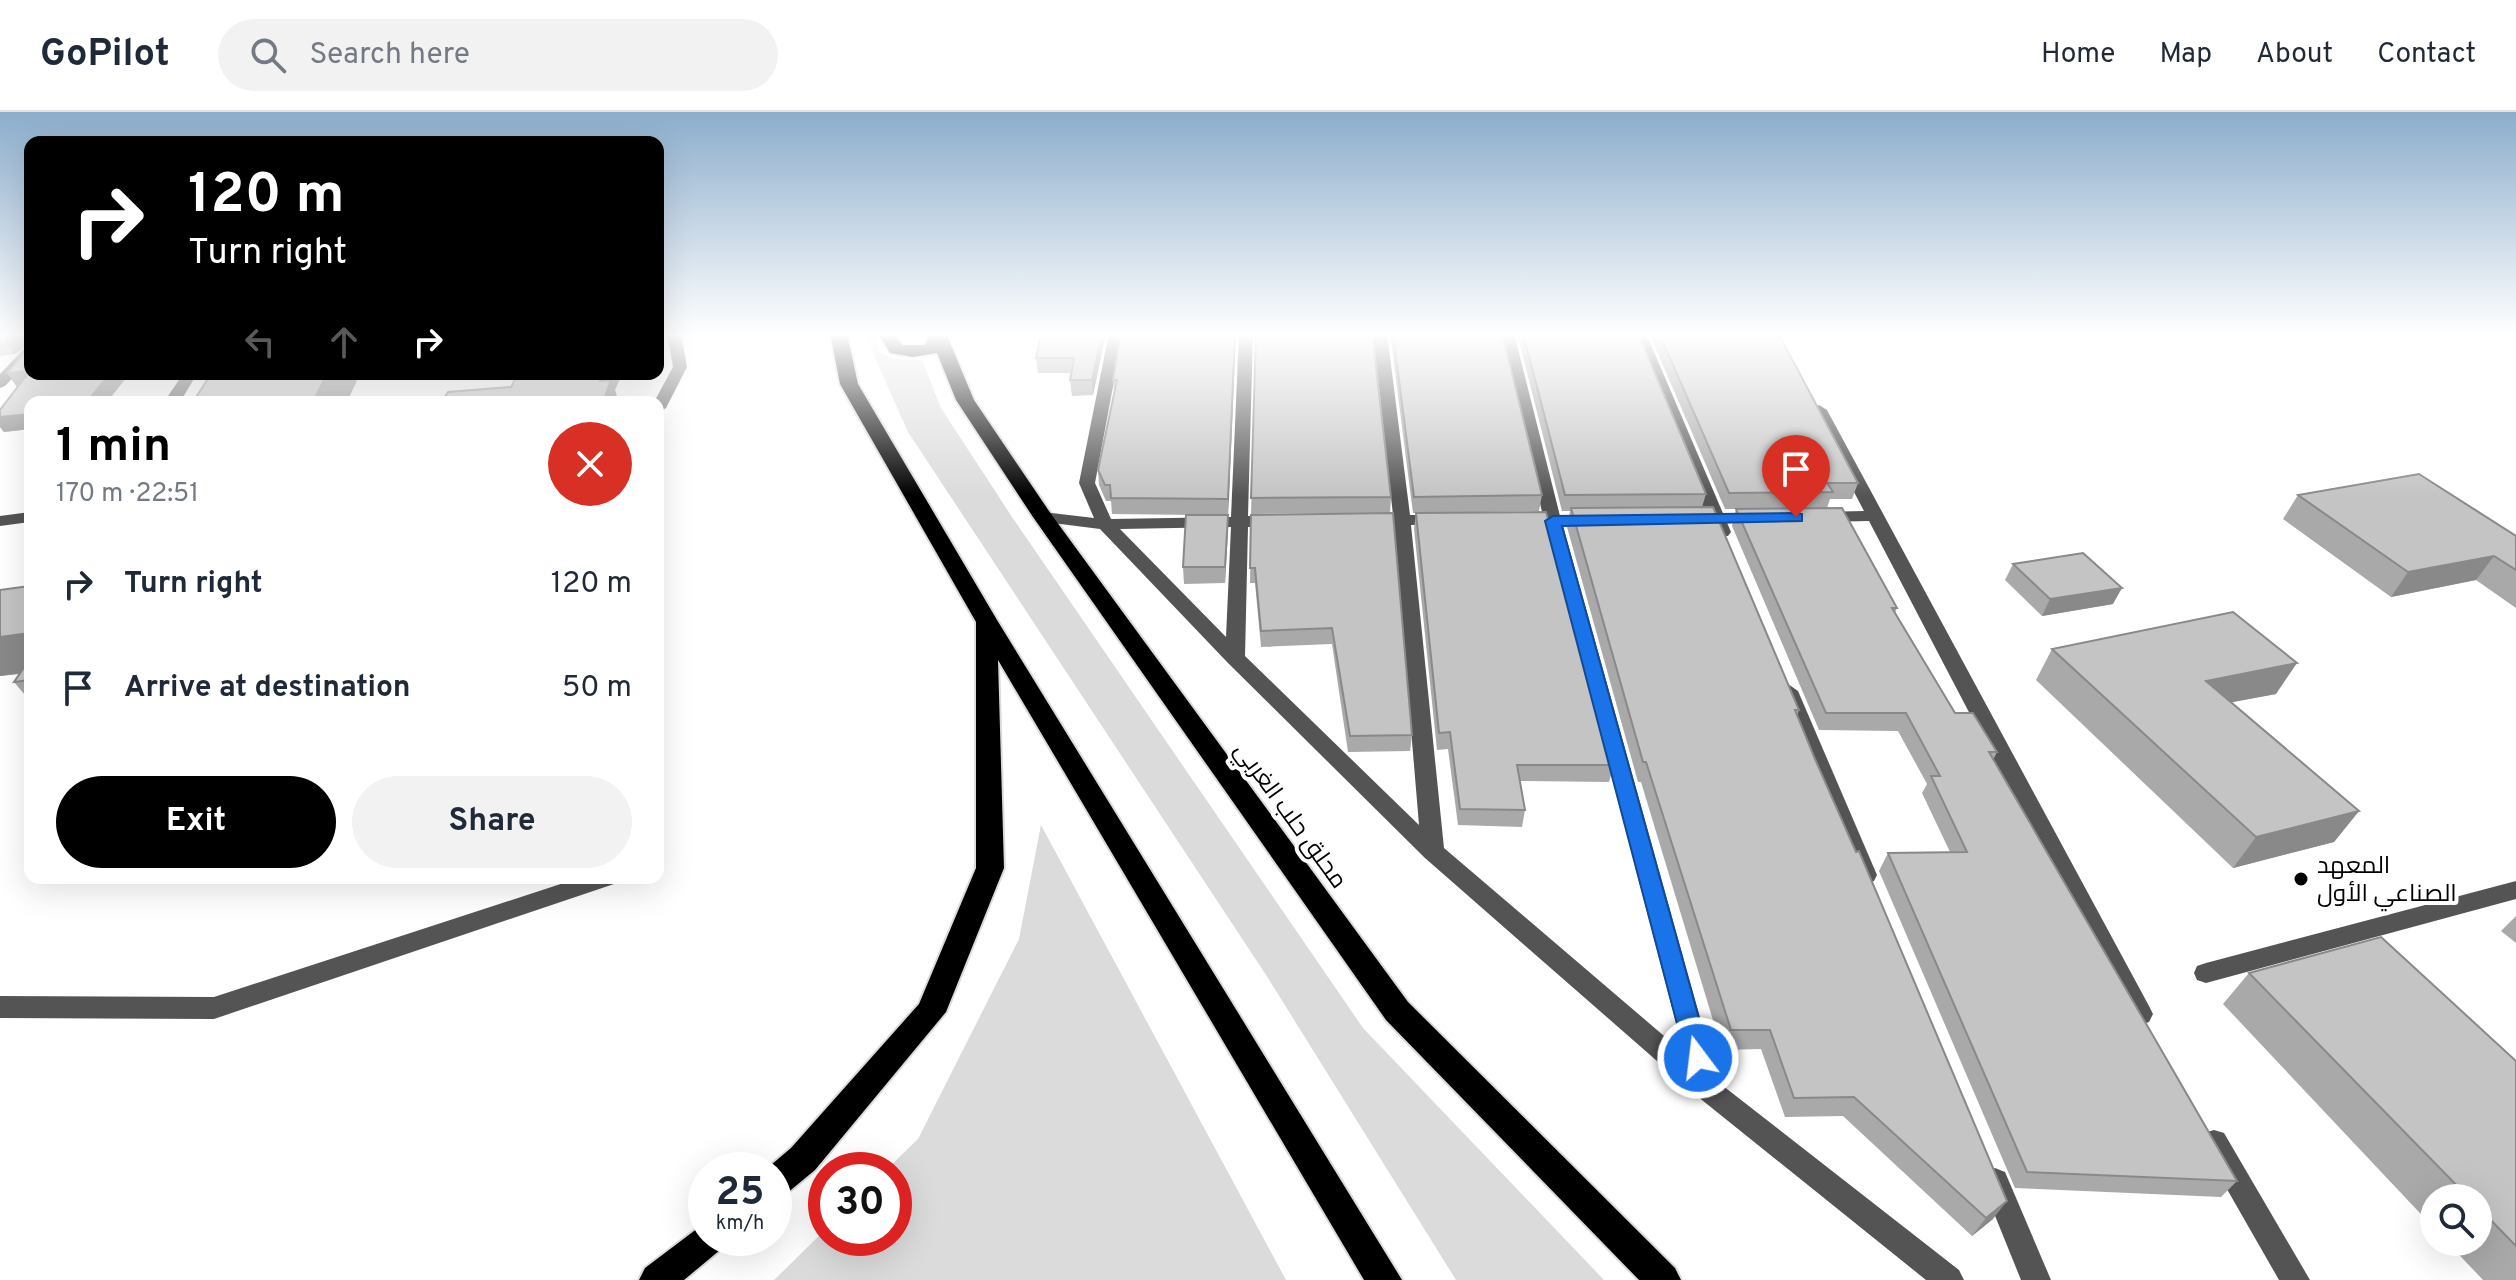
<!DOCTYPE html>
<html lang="en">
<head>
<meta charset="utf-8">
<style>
	body { margin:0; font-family:Overpass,Cairo,sans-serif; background:#f2f2f3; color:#1f2937; height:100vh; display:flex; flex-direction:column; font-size:30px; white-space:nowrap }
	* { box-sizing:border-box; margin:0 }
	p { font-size:26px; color:#747a83 }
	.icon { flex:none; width:44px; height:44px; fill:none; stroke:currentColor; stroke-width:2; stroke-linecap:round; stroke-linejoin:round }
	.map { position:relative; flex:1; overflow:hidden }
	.sheet { position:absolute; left:24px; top:284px; width:640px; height:488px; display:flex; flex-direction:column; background:#fff; border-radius:16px; box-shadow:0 8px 32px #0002 }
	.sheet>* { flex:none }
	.guide { position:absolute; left:24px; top:24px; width:640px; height:244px; border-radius:16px; box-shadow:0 8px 32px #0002; background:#000; color:#fff; overflow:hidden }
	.fabs { position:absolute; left:2420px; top:1072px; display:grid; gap:16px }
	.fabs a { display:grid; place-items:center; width:72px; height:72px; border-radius:50%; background:#fff; box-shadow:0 8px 32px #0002; font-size:40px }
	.speed { position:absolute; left:688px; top:1040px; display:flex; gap:16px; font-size:40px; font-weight:700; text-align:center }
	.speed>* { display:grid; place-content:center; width:104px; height:104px; border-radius:50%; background:#fff; box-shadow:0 8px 32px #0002; line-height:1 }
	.speed small { font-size:20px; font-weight:400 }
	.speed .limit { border:12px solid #d22; background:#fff; color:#111 }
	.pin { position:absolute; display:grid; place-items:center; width:68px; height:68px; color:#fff; margin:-82px -34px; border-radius:50% 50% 50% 0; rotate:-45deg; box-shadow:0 0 8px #0007 }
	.pin .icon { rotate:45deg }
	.me { position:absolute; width:88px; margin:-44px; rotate:345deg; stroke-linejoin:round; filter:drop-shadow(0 0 6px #0008) }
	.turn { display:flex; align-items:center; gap:28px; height:168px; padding:0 32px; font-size:36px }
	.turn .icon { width:104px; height:104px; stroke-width:2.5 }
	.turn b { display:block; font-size:56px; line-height:68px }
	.lanes { display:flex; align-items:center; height:76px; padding:0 32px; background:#0003; justify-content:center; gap:40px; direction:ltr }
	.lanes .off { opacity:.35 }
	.round { display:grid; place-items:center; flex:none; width:84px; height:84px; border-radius:42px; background:#f2f2f3 }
	.overview { display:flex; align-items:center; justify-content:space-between; height:136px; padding:0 32px }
	h1 { font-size:48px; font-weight:700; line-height:60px; color:#000 }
	.button { display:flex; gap:16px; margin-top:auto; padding:16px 32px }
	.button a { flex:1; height:92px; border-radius:48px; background:#000; color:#fff; font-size:32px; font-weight:700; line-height:92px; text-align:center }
	.button a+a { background:#f2f2f3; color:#1f2937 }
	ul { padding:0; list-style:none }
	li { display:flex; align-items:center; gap:24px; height:104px; padding:0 32px }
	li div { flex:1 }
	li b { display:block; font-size:30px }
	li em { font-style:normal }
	header { display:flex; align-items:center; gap:48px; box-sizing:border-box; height:112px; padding:0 40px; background:#fff; border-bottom:2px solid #e0e1e3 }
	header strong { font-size:38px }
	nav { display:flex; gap:44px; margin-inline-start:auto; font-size:28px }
	.search { width:560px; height:72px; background:#f2f2f3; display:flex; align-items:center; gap:20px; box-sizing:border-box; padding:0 28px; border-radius:44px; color:#747a83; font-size:30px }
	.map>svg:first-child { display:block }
	.green { fill:#dbdbdb }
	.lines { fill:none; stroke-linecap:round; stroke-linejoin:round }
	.highway-casing { stroke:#dbdbdb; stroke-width:4 }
	.minor { fill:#545454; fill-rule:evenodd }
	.highway { fill:#000; fill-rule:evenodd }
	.wall { fill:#a9a9a9 }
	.shaded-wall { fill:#898989 }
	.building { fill:#c4c4c4; stroke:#898989; stroke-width:2 }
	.route { fill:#1a73e8; stroke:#114b97; stroke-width:2 }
	.poi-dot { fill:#000; stroke:#fff; stroke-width:3 }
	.labels { text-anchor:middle; stroke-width:8; stroke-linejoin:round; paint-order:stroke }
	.street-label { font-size:24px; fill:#000; stroke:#fff }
	.poi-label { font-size:24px; fill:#000; stroke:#fff; text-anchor:start }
</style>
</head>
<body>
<header>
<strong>GoPilot</strong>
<div class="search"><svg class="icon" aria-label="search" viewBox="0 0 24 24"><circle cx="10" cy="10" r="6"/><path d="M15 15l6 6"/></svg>Search here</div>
<nav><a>Home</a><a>Map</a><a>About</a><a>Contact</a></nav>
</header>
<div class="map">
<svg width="2516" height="1168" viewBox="0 0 2516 1168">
	<rect width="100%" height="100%" fill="#fff"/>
	<!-- green -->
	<g class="green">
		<polygon points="864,221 872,221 881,241 893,247 922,248 941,296 1012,405 1363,916 1604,1168 1456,1168 1268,866 908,320"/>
		<polygon points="1041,713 1286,1168 774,1168 826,1117 826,1126 894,1126 894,1058 886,1058 918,1027 1019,827"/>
	</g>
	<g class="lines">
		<defs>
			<g id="highway">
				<polygon points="830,221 847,221 858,272 997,508 1402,1168 1364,1168 998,548 1004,756 946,900 815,1058 786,1082 774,1087 774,1058 765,1058 791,1036 919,892 976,756 976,510 840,272"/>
				<polygon points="878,221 894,221 902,233 925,233 929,221 946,221 974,288 1051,402 1408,890 1675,1156 1681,1168 1639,1168 1386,908 1033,405 956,288 937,241 913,245 890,241"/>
				<polygon points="706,1110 706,1126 725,1126 720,1138 684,1168 639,1168 645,1156"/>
			</g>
		</defs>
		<!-- highway casing -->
		<use href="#highway" class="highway-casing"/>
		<!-- minor -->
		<g class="minor">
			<polygon points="667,221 681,221 687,255 666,296 658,301 658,290 654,290 673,255"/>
			<path d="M1109,221h14l-28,150 16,36 120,-2 8,-184h14l-5,183h29l9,5 -9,5 -29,1 -3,129 174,169 -25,-300h-25l-9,-5 9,-5h24l-20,-182h14l23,182h31l9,5 -9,5h-30l33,323 240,205 -138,-527h-25l-9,-5 9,-5h22l-43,-183h14l46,183h32l9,5 -9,5h-29l155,556 241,188 5,10h-38l-229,-184 -272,-238 -197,-195 -128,-134 -63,-8 -3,-4 9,-5 51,6 -15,-35zM1231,415l-5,110 -106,-108z"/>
			<polygon points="1632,221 1646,221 1731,420 1728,424 1716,424 1713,420"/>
			<polygon points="30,235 30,248 5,274 0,276 0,262 25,236"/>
			<polygon points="183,262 197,262 180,290 164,290"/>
			<polygon points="1819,293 1827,298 2149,894 2153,902 2149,910 2140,913 2131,910 1869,409 1820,410 1811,405 1820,400 1864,399 1811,298"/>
			<polygon points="30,400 30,410 0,414 0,404"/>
			<polygon points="1788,572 1798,579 1877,763 1874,769 1866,772 1858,769 1855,763 1778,579"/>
			<polygon points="579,766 617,766 614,772 214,907 0,906 0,884 214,885"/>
			<polygon points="2516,769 2516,787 2206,871 2197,868 2194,861 2197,854 2206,851"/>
			<polygon points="2214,1018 2224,1021 2310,1168 2279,1168 2200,1030 2204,1021"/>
			<polygon points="1995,1056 2005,1060 2051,1168 2021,1168 1981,1069 1985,1060"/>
		</g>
		<!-- highway -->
		<use href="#highway" class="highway"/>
	</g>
	<!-- wall -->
	<g class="wall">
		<polygon points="0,221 30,221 30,262 129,262 107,290 30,290 30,317 4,320 0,315 0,305 17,275 29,235 28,233 15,242 0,244"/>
		<polygon points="1041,221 1106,221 1093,283 1072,284 1070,268 1071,261 1038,261 1036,246"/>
		<polygon points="1121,221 1236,221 1225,471 1184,472 1183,455 1198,403 1112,402 1111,389 1106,389 1099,373 1098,358 1114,281 1113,268"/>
		<polygon points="1254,221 1372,221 1391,385 1390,401 1251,402 1256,221"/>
		<polygon points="1390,221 1502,221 1542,383 1539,399 1425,401 1614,653 1609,670 1520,669 1525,698 1522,715 1458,713 1448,637 1437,638 1414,417 1416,401 1413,401"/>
		<polygon points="1517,221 1638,221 1706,382 1702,395 1799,598 1797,604 1993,1107 1972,1124 1843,1004 1785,1005 1761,937 1722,938 1641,670 1638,670 1567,415 1570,399 1562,399"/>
		<polygon points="1649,221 1778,221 1858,371 1852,387 1830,387 1827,396 1897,496 1895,501 1955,601 1997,640 1993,648 2237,1069 2221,1085 2015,1076 1879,759 1888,741 1950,740 1922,681 1927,672 1898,619 1819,618 1732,414 1736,397 1767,397 1725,397"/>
		<polygon points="2298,383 2516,424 2516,496 2476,468 2391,485 2283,407"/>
		<polygon points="1251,403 1412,623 1410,639 1348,640 1332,532 1261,535 1255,471 1250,471"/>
		<polygon points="2013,452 2113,492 2042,504 2005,468"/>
		<polygon points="30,474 30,589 14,570 20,562 0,564 0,478"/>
		<polygon points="2052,537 2276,582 2231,590 2359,699 2334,730 2233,756 2036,568"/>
		<polygon points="2516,804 2516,831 2501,819"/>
		<polygon points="2249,861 2516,949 2516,1168 2483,1168 2447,1130 2478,1130 2478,1086 2434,1086 2434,1116 2223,892"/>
	</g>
	<!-- shaded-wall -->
	<g class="shaded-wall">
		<polygon points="17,221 22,221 24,227 28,233 15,242 5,229"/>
		<polygon points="1102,221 1106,221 1093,283 1092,268"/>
		<polygon points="1235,221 1236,221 1228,403 1228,387"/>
		<polygon points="30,259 17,275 7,261"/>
		<polygon points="109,262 129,262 107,290 87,290"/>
		<polygon points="327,262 360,262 347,290 313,290"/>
		<polygon points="604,262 622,262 615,278 619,290 603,290 600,269"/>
		<polygon points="30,302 30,317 4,320 0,315 0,305"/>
		<polygon points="1228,403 1228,419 1225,471 1225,455"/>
		<polygon points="2494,444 2476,468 2391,485 2408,460"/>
		<polygon points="2122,476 2113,492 2042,504 2050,487"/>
		<polygon points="30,521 30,560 0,564 0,525"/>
		<polygon points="2297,551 2276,582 2186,599 2206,569"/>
		<polygon points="2359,699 2334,730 2233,756 2256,725"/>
		<polygon points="2007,1089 1993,1107 1972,1124 1986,1106"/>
	</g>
	<!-- building -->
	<g class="building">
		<polygon points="0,221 17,221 5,229 0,229"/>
		<polygon points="21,221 30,221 30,227 24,227"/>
		<polygon points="1041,221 1102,221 1092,268 1070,268 1074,246 1036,246"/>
		<polygon points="1121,221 1235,221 1228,387 1111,386 1110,373 1105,373 1098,358 1117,268 1113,268"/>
		<polygon points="1256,221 1372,221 1391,385 1251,386"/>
		<polygon points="1393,221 1502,221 1542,383 1414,385"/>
		<polygon points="1523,221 1638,221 1706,382 1565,383"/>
		<polygon points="1659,221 1778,221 1858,371 1827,371 1833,380 1729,381"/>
		<polygon points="30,235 30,259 7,261"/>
		<polygon points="30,259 30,262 109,262 87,290 30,290 30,302 0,305 0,298"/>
		<polygon points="211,262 327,262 313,290 193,290"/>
		<polygon points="518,262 604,262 600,269 611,268 603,290 442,290 448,280 511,275"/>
		<polygon points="2419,362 2516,424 2516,458 2494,444 2408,460 2298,383"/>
		<polygon points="1713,395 1799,598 1795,598 1815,647 1856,740 1859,739 2007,1089 1986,1106 1854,985 1794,986 1770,918 1731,918 1646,650 1643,650 1571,396"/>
		<polygon points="1842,396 1897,496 1892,496 1955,601 1973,601 1997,640 1989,640 2237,1069 2027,1060 1888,741 1967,740 1931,664 1940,664 1906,601 1826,601 1736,397"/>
		<polygon points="1546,400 1614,653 1517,653 1525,698 1460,697 1450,620 1439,621 1416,401"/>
		<polygon points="1393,401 1412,623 1350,624 1332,516 1261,519 1255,456 1250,456 1251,403"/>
		<polygon points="1186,403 1228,403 1225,455 1183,455"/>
		<polygon points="2083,441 2122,476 2050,487 2013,452"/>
		<polygon points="30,474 30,521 0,525 0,478"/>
		<polygon points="2233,500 2297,551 2206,569 2359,699 2256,725 2052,537"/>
		<polygon points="30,547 30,568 14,570"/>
		<polygon points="2381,825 2516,949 2516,1134 2478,1095 2478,1086 2469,1086 2249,861"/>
	</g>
	<!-- sky -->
	<linearGradient id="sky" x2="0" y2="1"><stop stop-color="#8cadcc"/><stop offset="0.58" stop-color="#fff"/><stop offset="1" stop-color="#fff" stop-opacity="0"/></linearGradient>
	<rect width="2516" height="384" fill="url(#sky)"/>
	<!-- route -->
	<polygon class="route" points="1796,401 1802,402 1802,409 1562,414 1710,946 1706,953 1698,956 1690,953 1686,946 1545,409 1553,404"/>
	<!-- markers -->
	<circle class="poi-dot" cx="2301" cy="767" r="8"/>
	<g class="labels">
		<!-- street labels -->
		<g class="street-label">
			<text transform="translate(1291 703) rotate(54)" y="8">محلق حلب الغربي</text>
		</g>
		<!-- poi labels -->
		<g class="poi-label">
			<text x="2317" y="761">المعهد<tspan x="2317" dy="28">الصناعي الأول</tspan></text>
		</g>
	</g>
</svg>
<div class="fabs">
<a><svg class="icon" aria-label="search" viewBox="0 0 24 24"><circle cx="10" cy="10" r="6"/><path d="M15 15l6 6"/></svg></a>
</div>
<div class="speed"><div>25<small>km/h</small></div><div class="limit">30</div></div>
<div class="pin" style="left:1796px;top:405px;background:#d93025"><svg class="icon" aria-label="arrive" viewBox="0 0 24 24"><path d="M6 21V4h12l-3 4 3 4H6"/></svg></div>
<svg class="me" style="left:1698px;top:946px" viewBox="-20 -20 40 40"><circle r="17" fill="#1a73e8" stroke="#fff" stroke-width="3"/><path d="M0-11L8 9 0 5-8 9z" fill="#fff"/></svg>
<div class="guide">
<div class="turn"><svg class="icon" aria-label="right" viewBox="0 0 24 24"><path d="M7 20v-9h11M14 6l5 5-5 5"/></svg><div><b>120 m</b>Turn right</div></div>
<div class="lanes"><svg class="icon off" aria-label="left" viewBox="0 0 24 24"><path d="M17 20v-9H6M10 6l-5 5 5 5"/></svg><svg class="icon off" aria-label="ahead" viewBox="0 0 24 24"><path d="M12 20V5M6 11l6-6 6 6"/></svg><svg class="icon" aria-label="right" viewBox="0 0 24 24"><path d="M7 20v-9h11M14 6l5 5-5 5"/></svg></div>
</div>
<section class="sheet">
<div class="overview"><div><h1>1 min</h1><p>170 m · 22:51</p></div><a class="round" style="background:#d93025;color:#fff"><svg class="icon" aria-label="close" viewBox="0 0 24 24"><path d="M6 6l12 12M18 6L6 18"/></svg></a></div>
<ul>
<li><svg class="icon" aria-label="right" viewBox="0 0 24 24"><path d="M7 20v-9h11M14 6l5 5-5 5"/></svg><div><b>Turn right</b></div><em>120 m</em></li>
<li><svg class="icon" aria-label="arrive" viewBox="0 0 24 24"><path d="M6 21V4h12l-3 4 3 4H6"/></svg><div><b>Arrive at destination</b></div><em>50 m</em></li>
</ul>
<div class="button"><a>Exit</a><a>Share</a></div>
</section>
</div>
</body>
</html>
